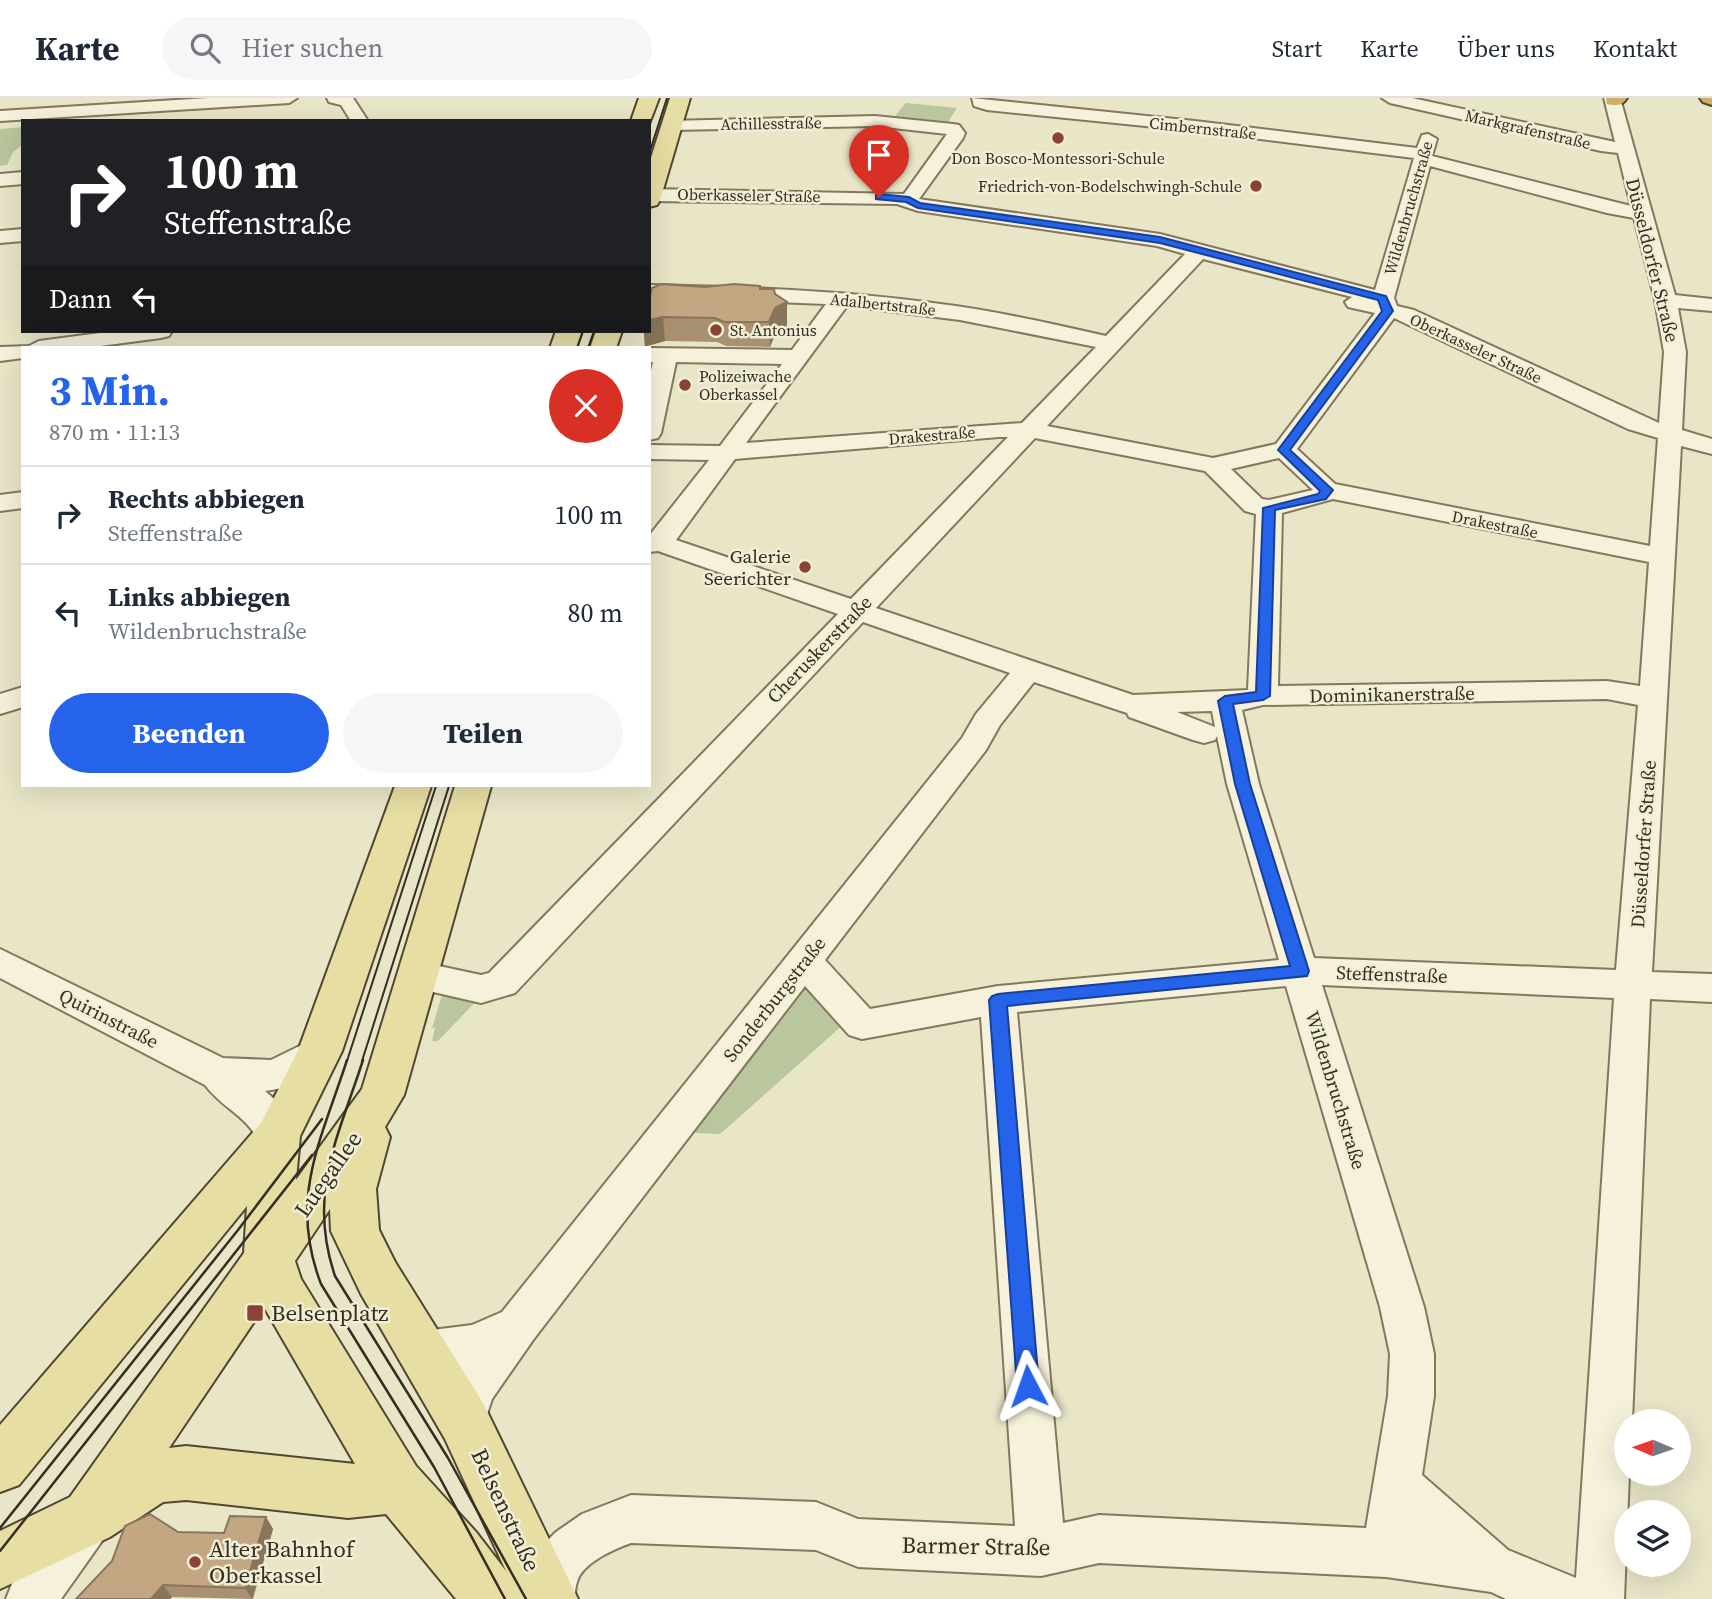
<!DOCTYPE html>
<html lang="de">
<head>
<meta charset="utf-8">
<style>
	body { margin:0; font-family:"Source Serif 4",serif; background:#f6f6f7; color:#1f2937; height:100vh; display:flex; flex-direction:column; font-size:26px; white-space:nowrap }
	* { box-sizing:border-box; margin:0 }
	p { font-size:23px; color:#747a83 }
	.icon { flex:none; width:38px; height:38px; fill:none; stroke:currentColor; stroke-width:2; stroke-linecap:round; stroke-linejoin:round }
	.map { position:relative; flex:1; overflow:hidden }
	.panel { position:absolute; left:21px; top:248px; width:630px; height:441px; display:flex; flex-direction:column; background:#fff; border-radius:0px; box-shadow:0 7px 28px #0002 }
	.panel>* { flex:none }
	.top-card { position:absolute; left:21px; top:21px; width:630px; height:214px; border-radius:0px; box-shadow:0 7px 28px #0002; background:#202124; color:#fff; overflow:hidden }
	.needle { width:46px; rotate:272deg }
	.tools { position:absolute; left:1614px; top:1311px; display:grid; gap:14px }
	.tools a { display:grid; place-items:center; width:77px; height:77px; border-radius:50%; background:#fff; box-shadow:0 7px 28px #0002; font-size:35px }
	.pin { position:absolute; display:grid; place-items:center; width:60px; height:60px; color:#fff; margin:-72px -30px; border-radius:50% 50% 50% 0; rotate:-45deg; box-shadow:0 0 7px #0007 }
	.pin .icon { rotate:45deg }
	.me { position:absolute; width:77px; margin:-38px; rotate:356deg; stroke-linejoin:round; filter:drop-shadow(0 0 5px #0008) }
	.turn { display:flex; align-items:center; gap:24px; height:147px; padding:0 28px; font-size:32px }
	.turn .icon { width:91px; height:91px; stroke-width:2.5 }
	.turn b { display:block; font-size:49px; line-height:60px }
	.then { display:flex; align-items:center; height:66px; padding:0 28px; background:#0003; gap:14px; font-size:26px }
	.round { display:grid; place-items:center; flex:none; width:74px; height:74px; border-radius:37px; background:#f6f6f7 }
	.head { display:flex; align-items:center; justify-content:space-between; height:119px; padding:0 28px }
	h1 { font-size:42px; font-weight:700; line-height:52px; color:#2563eb }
	.primary-button { display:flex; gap:14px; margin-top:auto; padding:14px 28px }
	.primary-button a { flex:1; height:80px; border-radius:42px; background:#2563eb; color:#fff; font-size:28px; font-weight:700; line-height:80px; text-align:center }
	.primary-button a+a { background:#f6f6f7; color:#1f2937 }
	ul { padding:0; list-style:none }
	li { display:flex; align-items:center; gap:21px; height:98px; padding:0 28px; border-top:2px solid #e0e1e3 }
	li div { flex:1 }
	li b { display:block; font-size:26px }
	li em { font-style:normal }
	header { display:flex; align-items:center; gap:42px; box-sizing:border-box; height:98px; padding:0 35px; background:#fff; border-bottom:2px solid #e0e1e3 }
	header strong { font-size:33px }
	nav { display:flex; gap:38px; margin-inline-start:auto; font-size:24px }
	.search { width:490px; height:63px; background:#f6f6f7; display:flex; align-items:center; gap:18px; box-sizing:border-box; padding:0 24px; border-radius:38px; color:#747a83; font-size:26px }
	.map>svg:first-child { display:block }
	.green { fill:#bac69d }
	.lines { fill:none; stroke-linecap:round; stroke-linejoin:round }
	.minor-casing { stroke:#83785f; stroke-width:4 }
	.major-casing { stroke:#514632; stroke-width:4 }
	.highway-casing { stroke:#514632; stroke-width:4 }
	.minor { fill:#f5f1da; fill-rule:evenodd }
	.major { fill:#e7dea4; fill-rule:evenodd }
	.highway { fill:#ceb063; fill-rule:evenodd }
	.tram-far1 { stroke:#352e21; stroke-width:2 }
	.tram { stroke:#352e21; stroke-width:2.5 }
	.wall { fill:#a89070 }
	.shaded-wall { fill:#88755b }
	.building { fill:#c3a782; stroke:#88755b; stroke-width:2 }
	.route { fill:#2563eb; stroke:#184099; stroke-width:2 }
	.poi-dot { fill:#8b4336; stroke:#f1eed6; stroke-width:2.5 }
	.labels { text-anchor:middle; stroke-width:5; stroke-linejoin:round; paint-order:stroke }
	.far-street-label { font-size:16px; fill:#352e21; stroke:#f1eed6 }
	.far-poi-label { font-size:16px; fill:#352e21; stroke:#f1eed6; text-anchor:start }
	.street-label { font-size:19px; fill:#352e21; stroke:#f1eed6 }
	.poi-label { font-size:19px; fill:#352e21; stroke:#f1eed6; text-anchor:end }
	.near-street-label { font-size:23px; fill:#352e21; stroke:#f1eed6 }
	.near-poi-label { font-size:23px; fill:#352e21; stroke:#f1eed6; text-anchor:start }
</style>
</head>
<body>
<header>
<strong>Karte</strong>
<div class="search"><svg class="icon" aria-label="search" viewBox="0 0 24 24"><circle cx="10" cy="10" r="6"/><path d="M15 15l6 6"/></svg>Hier suchen</div>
<nav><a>Start</a><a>Karte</a><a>Über uns</a><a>Kontakt</a></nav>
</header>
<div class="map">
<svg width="1712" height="1501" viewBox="0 0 1712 1501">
	<rect width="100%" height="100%" fill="#e9e5c7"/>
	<!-- green -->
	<g class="green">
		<polygon points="906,5 957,10 948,24 895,18"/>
		<polygon points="23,29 23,46 13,54 7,67 0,68 0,31"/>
		<polygon points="801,884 845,925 720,1036 696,1035 692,1025"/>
		<polygon points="443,894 481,898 438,943 432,943 435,930 432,930"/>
	</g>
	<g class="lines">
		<defs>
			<g id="minor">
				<polygon points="208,0 297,0 289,5 0,23 0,13"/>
				<polygon points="327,0 353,0 368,23 351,23 341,7 329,4"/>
				<path d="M972,0l223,23 222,27 5,-13 6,-1 9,5 -5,17 199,50 -13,-53 -17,-2 -211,-48 -8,-5h30l203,44 -11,-44h16l55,197 37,4v12l-34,-3 8,44 -4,78 30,9v15l-31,-8 -29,526 60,2v28l-62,-3 -18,422h-6v53h3l-5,125h-118l-15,-7 -105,-15 -287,-14 -58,13 -183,-9 -42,-17 -185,-7c-17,6 -49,20 -54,39 -2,5 -2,12 -2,17h-50l4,-31 8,-17 19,-19 26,-18 49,-19 185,7 42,17 157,7 -34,-509 -119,22 -13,-4 -44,-49 -272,354 -41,59 -12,37 -16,7 -16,-7 -7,-15 8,-31 12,-22 -37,3 -16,-6 -6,-14 6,-14 16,-6 48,-6 30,-13 460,-574 14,-24 34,-41 -147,-51 -348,371 -34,10 -78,-18 -5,-10 5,-10 13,-4 65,14 8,-2 349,-359 -180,-63 -9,1v-16l60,-76 -60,-1v-14l71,1 62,-82 -106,-2 -15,71 -3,5 -9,2v-61l4,-17h-4v-14l143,2 34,-46 -177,-7v-12c95,2 190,5 284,18 58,7 116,20 173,33l79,-82 -28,-8 -239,-35 -21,-7 -248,-3v-12l255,5 43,-60 -72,-8 -203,4 -9,-5 3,-4 209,-5 78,8 6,1 6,8 -2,5 -44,61 241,35 215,56 39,-132 -219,-27 -208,-21 -13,-4zM1430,68l177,47 27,5 21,82 9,52 -5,71 -245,-113 -17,-4 -3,-8zM1203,161l149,38 -7,5 3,5 27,6 -99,131 -63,14 -166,-32zM847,208l113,14 136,27 -74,76 -276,20zM1394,220l234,111 30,9 -8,108 -315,-62 -38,-35zM999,339h9l-157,162 -175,-59 59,-81zM1035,340l170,33 40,40 11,3 -8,176 -115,5 -257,-87zM1279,360l34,32 -44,10 -7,-1 -31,-30zM1333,401l316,63 -9,124 -33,-5 -329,5 4,-173zM1034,584l93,31 2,4 64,23 11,3 11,-3 2,-4 10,48 52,176 -281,26 -128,23 -45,-49 161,-210 14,-25zM1607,601l31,6 -22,265 -302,-12 -55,-174 -17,-74 21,-5zM1212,613l3,16 -38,-15zM1322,887l292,13 -38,580 -68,-28 -86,-75 12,-79v-42l-10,-47zM1286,888l94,321 10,47 -2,42 -22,132 -267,-13 -36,8 -46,-511z"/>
				<polygon points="23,74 23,86 0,88 0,76"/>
				<polygon points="23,131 23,143 0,145 0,133"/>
				<polygon points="115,233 172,233 169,238 161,240 85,250 23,250 23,260 0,263 0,249 29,248 39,243"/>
				<polygon points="23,394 23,410 0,413 0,397"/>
				<polygon points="23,589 23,609 0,616 0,596"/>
				<path d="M0,851l223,109 48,2 49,-24 13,5 6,10c-13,24 -48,37 -74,40l14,12 18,33 -6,12 -14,4 -14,-4c-17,-35 -37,-36 -58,-63l-205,-107z"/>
				<polygon points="85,1402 102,1409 109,1426 102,1443 61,1501 6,1501 13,1483 68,1409"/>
			</g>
			<g id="major">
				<polygon points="639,0 659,0 649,26 649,23 631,23"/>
				<polygon points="670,0 690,0 660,102 657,107 649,109 649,66"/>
				<polygon points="556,233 582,233 576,250 550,250"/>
				<polygon points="596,233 622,233 616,250 590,250"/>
				<path d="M395,688h36l-89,265 -42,85 -4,44 66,-91 93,-303h36l-87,309 -19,32 5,10 -14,52 3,41 16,32 88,141 95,196h-122l-70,-85 -38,4 -162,-18 -23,2 -53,35 -110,52v-58l70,-34 174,-244 3,-47 -228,279 -19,7v-67l261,-302 37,-72zM330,1111l1,22 30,63 84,145 61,132 -30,-39 -60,-66 -115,-187 -6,-18zM264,1209l91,157 -169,-18 -17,2z"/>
			</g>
			<g id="highway">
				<path d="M1606,0h21c-5,8 -11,8 -20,6z"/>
				<polygon points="1700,0 1712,0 1712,7 1703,4"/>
			</g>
		</defs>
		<!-- minor casing -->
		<use href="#minor" class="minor-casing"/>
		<!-- major casing -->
		<use href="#major" class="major-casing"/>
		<!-- highway casing -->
		<use href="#highway" class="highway-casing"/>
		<!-- minor -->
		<use href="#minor" class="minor"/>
		<!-- major -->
		<use href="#major" class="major"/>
		<!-- highway -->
		<use href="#highway" class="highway"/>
		<!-- tram-far1 -->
		<g class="tram-far1">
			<polyline points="649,56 667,0"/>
			<polyline points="577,250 583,233"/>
			<polyline points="588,250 594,233"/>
			<polyline points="347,963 436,688"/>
			<polyline points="362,963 449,688"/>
		</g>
		<!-- tram -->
		<g class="tram">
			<path d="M347,962c-26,81 -59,138 -26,224l113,183 71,132"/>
			<path d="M363,962c-25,78 -56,133 -28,216l113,182 78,141"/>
			<polyline points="0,1430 238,1132 322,1021"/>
			<polyline points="0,1453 312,1057"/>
		</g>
	</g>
	<!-- wall -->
	<g class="wall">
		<polygon points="760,191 775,196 787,228 776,234 770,249 726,248 717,244 665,243 647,248 645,250 644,233 649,233 649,202"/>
		<polygon points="266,1419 273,1431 253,1501 172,1499 170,1501 76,1501 224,1435"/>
	</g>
	<!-- shaded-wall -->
	<g class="shaded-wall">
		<polygon points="787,204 787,228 776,234 770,249 769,224 775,210"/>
		<polygon points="663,219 665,243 647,248 645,250 644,233 649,233 649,222"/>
		<polygon points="266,1419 273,1431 252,1501 245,1490"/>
		<polygon points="163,1487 172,1499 170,1501 151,1501"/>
	</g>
	<!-- building -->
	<g class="building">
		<polygon points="661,186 705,189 734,186 760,188 760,191 774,191 775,196 787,204 775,210 769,224 724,224 715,220 663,219 649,222 649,202 652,190"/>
		<polygon points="150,1416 178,1434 224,1435 230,1418 266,1419 245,1490 163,1487 151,1501 76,1501 112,1463 125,1428"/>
	</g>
	<!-- route -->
	<polygon class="route" points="879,96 909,99 920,105 1160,139 1386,198 1393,213 1290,352 1333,392 1326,401 1275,412 1270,598 1263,602 1233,606 1250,686 1309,873 1307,878 1007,908 1039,1288 1036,1296 1028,1298 1020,1296 1017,1288 989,902 992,898 998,896 1290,868 1235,686 1218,603 1225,598 1256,594 1263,410 1318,396 1320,393 1278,352 1382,213 1378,202 1160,145 918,110 906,104 876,101 876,97"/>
	<!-- markers -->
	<g class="poi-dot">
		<circle cx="1058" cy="40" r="7"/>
		<circle cx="1256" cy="88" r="7"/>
		<circle cx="716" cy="232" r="7"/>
		<circle cx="685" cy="287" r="7"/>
		<circle cx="805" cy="469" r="7"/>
		<rect x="246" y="1206" width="18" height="18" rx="3.5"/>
		<circle cx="195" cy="1464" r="7"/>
	</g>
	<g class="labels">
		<!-- far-street labels -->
		<g class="far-street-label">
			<text transform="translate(771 25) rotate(-1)" y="6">Achillesstraße</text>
			<text transform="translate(1203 30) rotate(6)" y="6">Cimbernstraße</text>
			<text transform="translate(1528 31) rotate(13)" y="6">Markgrafenstraße</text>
			<text transform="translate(749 97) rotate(1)" y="6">Oberkasseler Straße</text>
			<text transform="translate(1408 110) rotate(-74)" y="6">Wildenbruchstraße</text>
			<text transform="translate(883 206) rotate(6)" y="6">Adalbertstraße</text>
			<text transform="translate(1476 250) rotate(25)" y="6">Oberkasseler Straße</text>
			<text transform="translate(932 337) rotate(-5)" y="6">Drakestraße</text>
			<text transform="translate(1495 426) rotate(11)" y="6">Drakestraße</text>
		</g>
		<!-- far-poi labels -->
		<g class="far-poi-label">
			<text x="1058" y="66" text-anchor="middle">Don Bosco-Montessori-Schule</text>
			<text x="1242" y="94" text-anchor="end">Friedrich-von-Bodelschwingh-Schule</text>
			<text x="730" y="238">St. Antonius</text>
			<text x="699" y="284">Polizeiwache<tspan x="699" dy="18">Oberkassel</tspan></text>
		</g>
		<!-- street labels -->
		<g class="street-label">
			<text transform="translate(1653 162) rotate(76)" y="7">Düsseldorfer Straße</text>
			<text transform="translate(819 551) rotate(-46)" y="7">Cheruskerstraße</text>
			<text transform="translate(1392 596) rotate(-1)" y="7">Dominikanerstraße</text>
			<text transform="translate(1643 746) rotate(-86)" y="7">Düsseldorfer Straße</text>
			<text transform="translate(1392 876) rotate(2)" y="7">Steffenstraße</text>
			<text transform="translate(774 901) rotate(-52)" y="7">Sonderburgstraße</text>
			<text transform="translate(109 920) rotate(27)" y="7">Quirinstraße</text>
			<text transform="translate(1336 992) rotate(73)" y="7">Wildenbruchstraße</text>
		</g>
		<!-- poi labels -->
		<g class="poi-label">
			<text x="791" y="465">Galerie<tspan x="791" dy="22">Seerichter</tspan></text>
		</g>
		<!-- near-street labels -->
		<g class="near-street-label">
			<text transform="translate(328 1076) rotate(-55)" y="8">Luegallee</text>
			<text transform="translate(506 1412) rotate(65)" y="8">Belsenstraße</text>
			<text transform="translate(976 1448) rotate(1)" y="8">Barmer Straße</text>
		</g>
		<!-- near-poi labels -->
		<g class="near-poi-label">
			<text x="271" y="1223">Belsenplatz</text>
			<text x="209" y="1459">Alter Bahnhof<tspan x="209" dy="26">Oberkassel</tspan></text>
		</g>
	</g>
</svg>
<div class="tools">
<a><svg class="needle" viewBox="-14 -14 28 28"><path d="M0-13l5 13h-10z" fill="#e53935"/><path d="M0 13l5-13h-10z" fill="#747a83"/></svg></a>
<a><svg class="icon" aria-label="layers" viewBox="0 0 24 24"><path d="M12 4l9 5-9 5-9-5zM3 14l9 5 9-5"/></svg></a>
</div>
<div class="pin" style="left:879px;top:99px;background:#d93025"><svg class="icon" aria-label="arrive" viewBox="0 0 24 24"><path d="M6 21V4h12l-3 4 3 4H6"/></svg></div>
<svg class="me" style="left:1028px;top:1288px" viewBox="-20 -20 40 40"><path d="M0-17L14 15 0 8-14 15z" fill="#2563eb" stroke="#fff" stroke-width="4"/></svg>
<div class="top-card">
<div class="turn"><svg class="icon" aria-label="right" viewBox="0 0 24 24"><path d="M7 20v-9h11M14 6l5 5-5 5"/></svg><div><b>100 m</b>Steffenstraße</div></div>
<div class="then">Dann<svg class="icon" aria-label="left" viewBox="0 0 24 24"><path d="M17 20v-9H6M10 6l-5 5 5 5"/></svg></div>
</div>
<section class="panel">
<div class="head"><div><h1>3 Min.</h1><p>870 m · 11:13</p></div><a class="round" style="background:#d93025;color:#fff"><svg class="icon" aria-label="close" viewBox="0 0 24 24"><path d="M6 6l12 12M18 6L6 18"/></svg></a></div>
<ul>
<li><svg class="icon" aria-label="right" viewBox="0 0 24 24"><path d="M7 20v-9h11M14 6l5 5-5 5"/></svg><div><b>Rechts abbiegen</b><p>Steffenstraße</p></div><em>100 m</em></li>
<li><svg class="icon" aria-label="left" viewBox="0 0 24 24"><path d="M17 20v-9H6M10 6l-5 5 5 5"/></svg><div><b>Links abbiegen</b><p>Wildenbruchstraße</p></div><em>80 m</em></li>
</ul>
<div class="primary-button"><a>Beenden</a><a>Teilen</a></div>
</section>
</div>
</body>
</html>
